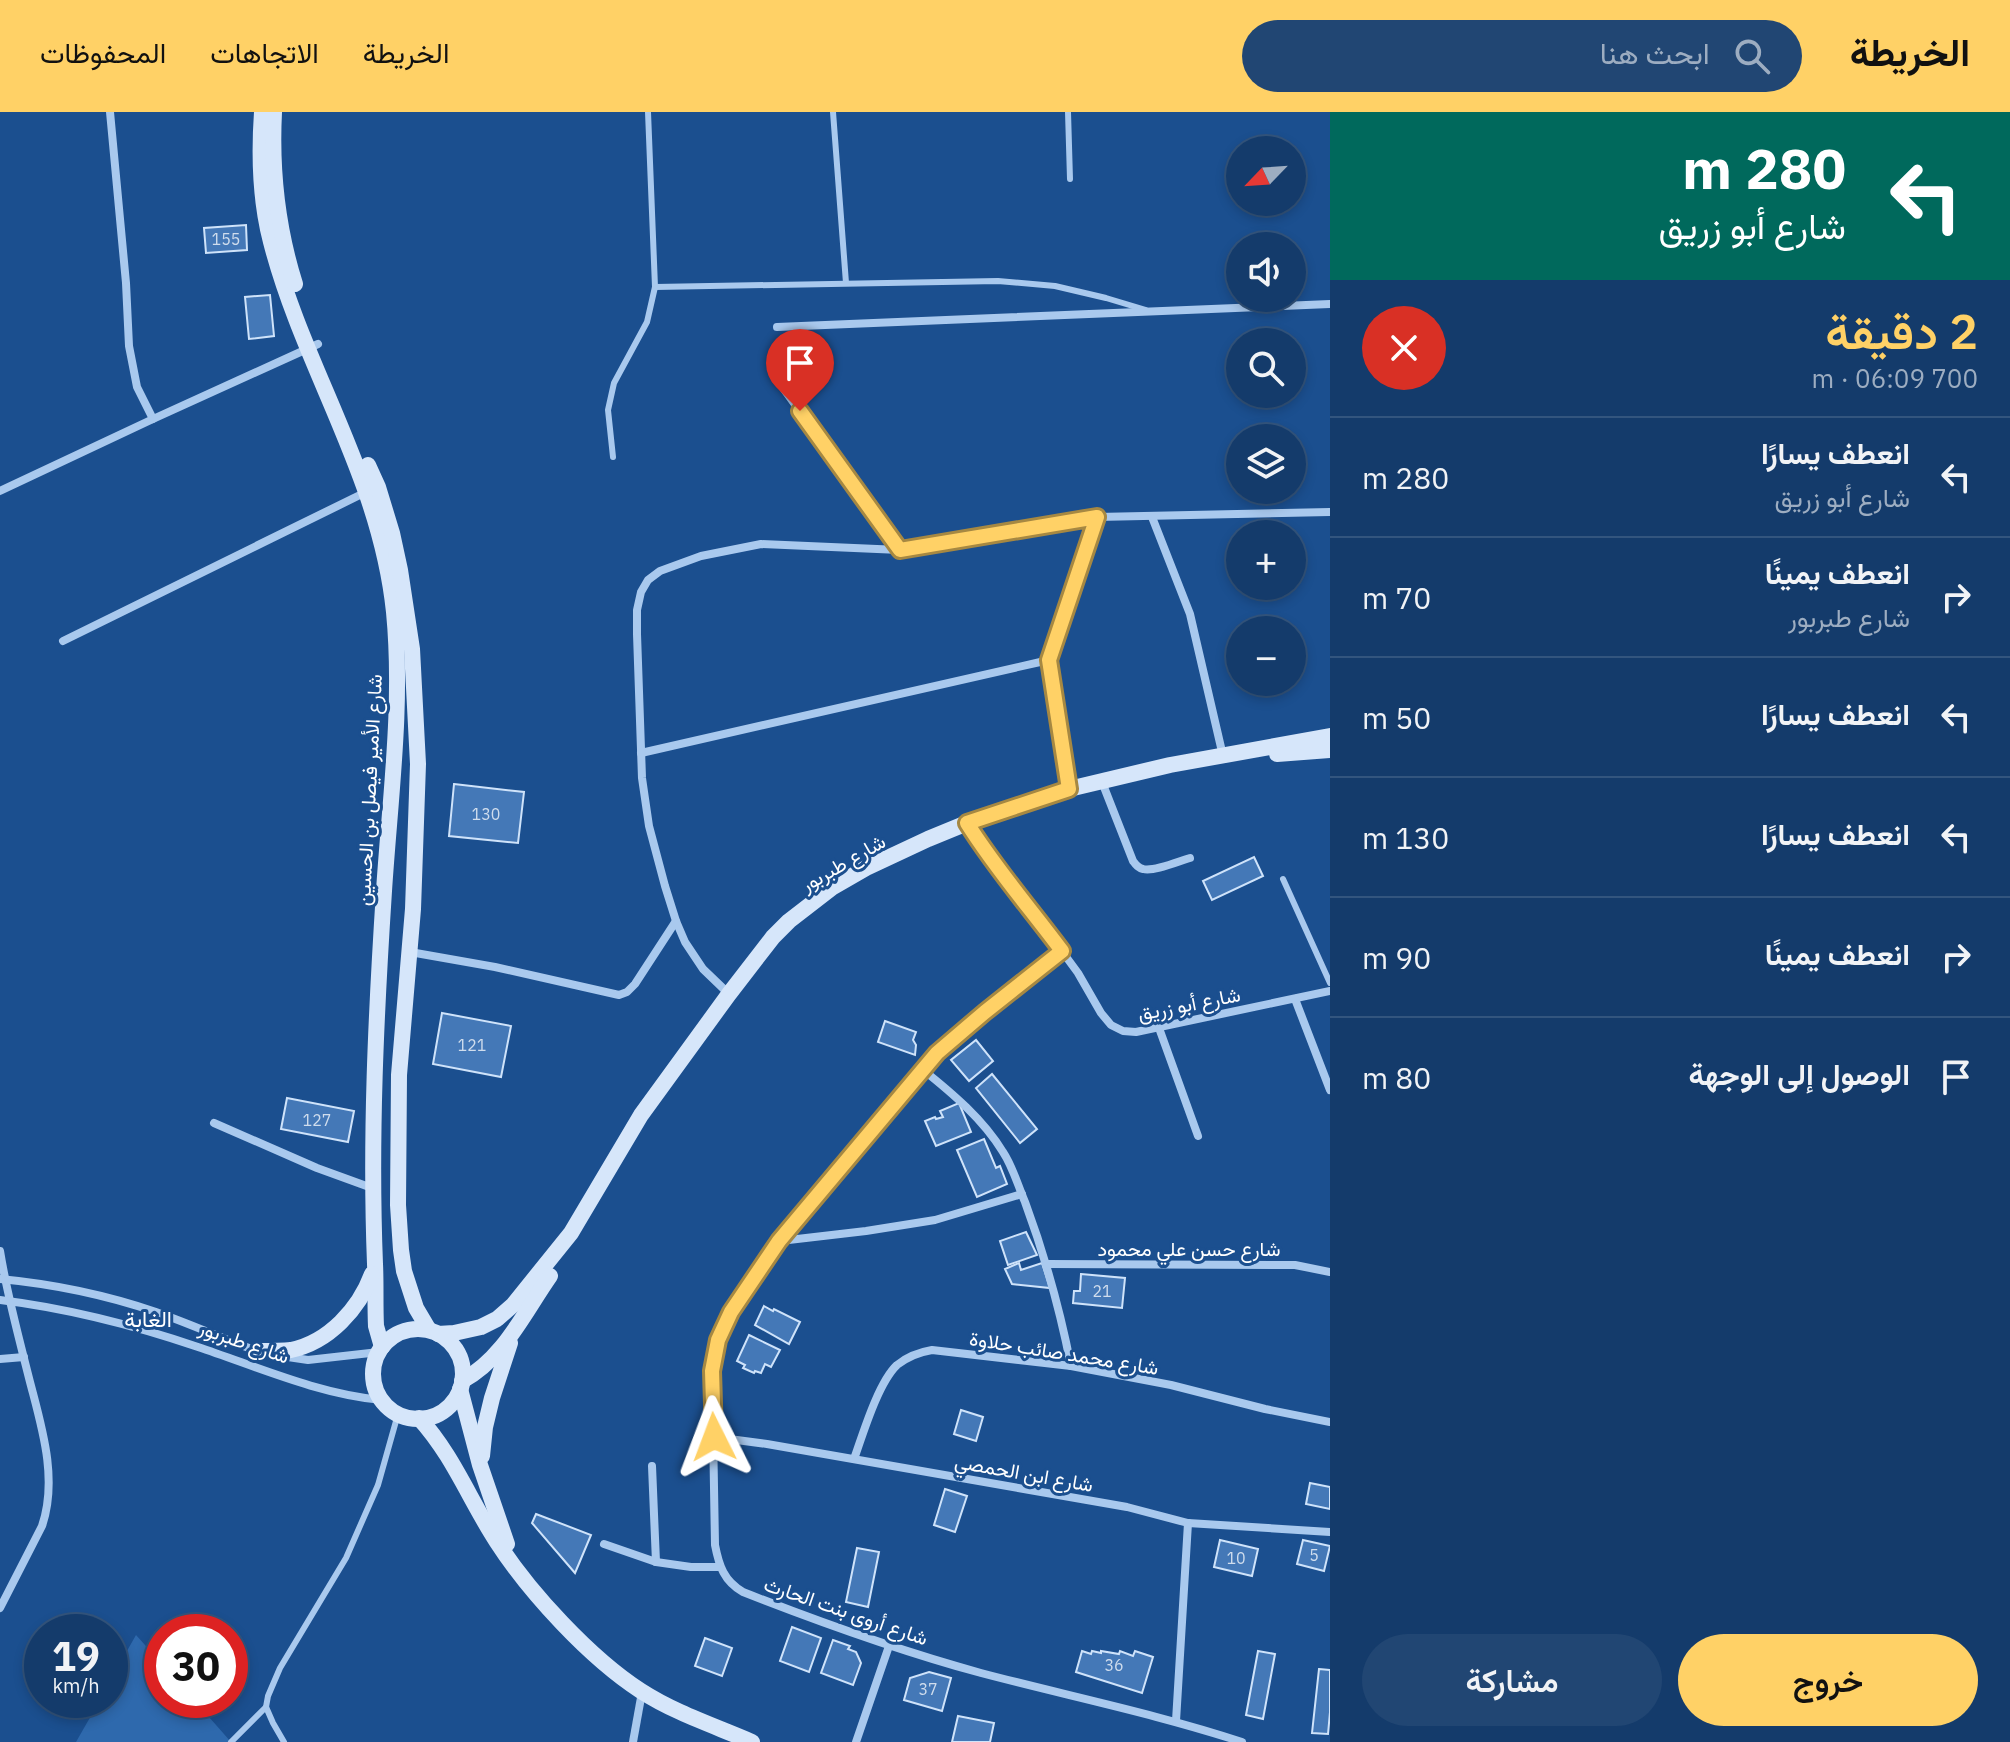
<!DOCTYPE html>
<html lang="ar">
<head>
<meta charset="utf-8">
<style>
	body { margin:0; font-family:"IBM Plex Sans",Vazirmatn,sans-serif; background:#214673; color:#f1f3f6; direction:rtl; height:100vh; display:flex; flex-direction:column; font-size:30px; white-space:nowrap }
	* { box-sizing:border-box; margin:0 }
	p { font-size:26px; color:#9dadc1 }
	.icon { flex:none; width:44px; height:44px; fill:none; stroke:currentColor; stroke-width:2; stroke-linecap:round; stroke-linejoin:round }
	.map { position:relative; flex:1; overflow:hidden; direction:ltr }
	.drawer { display:flex; flex-direction:column; background:#143b6b; width:680px }
	.drawer>* { flex:none }
	.guide { background:#00695c; color:#fff; overflow:hidden }
	.needle { width:52px; rotate:245deg }
	.buttons { position:absolute; left:1226px; top:24px; display:grid; gap:16px }
	.buttons a { display:grid; place-items:center; width:80px; height:80px; border-radius:50%; background:#143b6b; box-shadow:0 4px 12px #0003,0 0 0 2px #33557e; font-size:40px }
	.speed { position:absolute; left:24px; top:1502px; display:flex; gap:16px; font-size:40px; font-weight:700; text-align:center }
	.speed>* { display:grid; place-content:center; width:104px; height:104px; border-radius:50%; background:#143b6b; box-shadow:0 4px 12px #0003,0 0 0 2px #33557e; line-height:1 }
	.speed small { font-size:20px; font-weight:400 }
	.speed .limit { border:12px solid #d22; background:#fff; color:#111 }
	.pin { position:absolute; display:grid; place-items:center; width:68px; height:68px; color:#fff; margin:-82px -34px; border-radius:50% 50% 50% 0; rotate:-45deg; box-shadow:0 0 8px #0007 }
	.pin .icon { rotate:45deg }
	.me { position:absolute; width:88px; margin:-44px; rotate:357deg; stroke-linejoin:round; filter:drop-shadow(0 0 6px #0008) }
	.turn { display:flex; align-items:center; gap:28px; height:168px; padding:0 32px; font-size:36px }
	.turn .icon { width:104px; height:104px; stroke-width:2.5 }
	.turn b { display:block; font-size:56px; line-height:68px }
	.round { display:grid; place-items:center; flex:none; width:84px; height:84px; border-radius:42px; background:#214673 }
	.headline { display:flex; align-items:center; justify-content:space-between; height:136px; padding:0 32px }
	h1 { font-size:48px; font-weight:600; line-height:60px; color:#ffd166 }
	.cta { display:flex; gap:16px; margin-top:auto; padding:16px 32px }
	.cta a { flex:1; height:92px; border-radius:48px; background:#ffd166; color:#111; font-size:32px; font-weight:600; line-height:92px; text-align:center }
	.cta a+a { background:#214673; color:#f1f3f6 }
	ul { padding:0; list-style:none }
	li { display:flex; align-items:center; gap:24px; height:120px; padding:0 32px; border-top:2px solid #33557e }
	li div { flex:1 }
	li b { display:block; font-size:30px }
	li em { font-style:normal }
	header { display:flex; align-items:center; gap:48px; box-sizing:border-box; height:112px; padding:0 40px; background:#ffd166; color:#111 }
	header strong { font-size:38px }
	nav { display:flex; gap:44px; margin-inline-start:auto; font-size:28px }
	.search { width:560px; height:72px; background:#214673; display:flex; align-items:center; gap:20px; box-sizing:border-box; padding:0 28px; border-radius:44px; color:#9dadc1; font-size:30px }
	main { display:flex; flex:1; min-height:0 }
	.map>svg:first-child { display:block }
	.green { fill:#2e69ad }
	.building { fill:#4478b7; stroke:#cfe3fa; stroke-width:2 }
	.lines { fill:none; stroke-linecap:round; stroke-linejoin:round }
	.lane { stroke:#a9c9ee; stroke-width:6 }
	.street { stroke:#a9c9ee; stroke-width:8 }
	.secondary { stroke:#d6e6fa; stroke-width:16 }
	.route-casing { stroke:#a68842; stroke-width:20 }
	.route { stroke:#ffd166; stroke-width:14 }
	.labels { text-anchor:middle; stroke-width:6; stroke-linejoin:round; paint-order:stroke }
	.number-label { font-size:16px; fill:#d0dded }
	.street-label { font-size:20px; fill:#fff; stroke:#1b4f8f }
	.neighbourhood-label { font-size:22px; fill:#fff; stroke:#1b4f8f }
</style>
</head>
<body>
<header>
<strong>الخريطة</strong>
<div class="search"><svg class="icon" aria-label="search" viewBox="0 0 24 24"><circle cx="10" cy="10" r="6"/><path d="M15 15l6 6"/></svg>ابحث هنا</div>
<nav><a>الخريطة</a><a>الاتجاهات</a><a>المحفوظات</a></nav>
</header>
<main>
<section class="drawer">
<div class="guide">
<div class="turn"><svg class="icon" aria-label="left" viewBox="0 0 24 24"><path d="M17 20v-9H6M10 6l-5 5 5 5"/></svg><div><b>280 m</b>شارع أبو زريق</div></div>
</div>
<div class="headline"><div><h1>2 دقيقة</h1><p>700 m · 06:09</p></div><a class="round" style="background:#d93025;color:#fff"><svg class="icon" aria-label="close" viewBox="0 0 24 24"><path d="M6 6l12 12M18 6L6 18"/></svg></a></div>
<ul>
<li><svg class="icon" aria-label="left" viewBox="0 0 24 24"><path d="M17 20v-9H6M10 6l-5 5 5 5"/></svg><div><b>انعطف يسارًا</b><p>شارع أبو زريق</p></div><em>280 m</em></li>
<li><svg class="icon" aria-label="right" viewBox="0 0 24 24"><path d="M7 20v-9h11M14 6l5 5-5 5"/></svg><div><b>انعطف يمينًا</b><p>شارع طبربور</p></div><em>70 m</em></li>
<li><svg class="icon" aria-label="left" viewBox="0 0 24 24"><path d="M17 20v-9H6M10 6l-5 5 5 5"/></svg><div><b>انعطف يسارًا</b></div><em>50 m</em></li>
<li><svg class="icon" aria-label="left" viewBox="0 0 24 24"><path d="M17 20v-9H6M10 6l-5 5 5 5"/></svg><div><b>انعطف يسارًا</b></div><em>130 m</em></li>
<li><svg class="icon" aria-label="right" viewBox="0 0 24 24"><path d="M7 20v-9h11M14 6l5 5-5 5"/></svg><div><b>انعطف يمينًا</b></div><em>90 m</em></li>
<li><svg class="icon" aria-label="arrive" viewBox="0 0 24 24"><path d="M6 21V4h12l-3 4 3 4H6"/></svg><div><b>الوصول إلى الوجهة</b></div><em>80 m</em></li>
</ul>
<div class="cta"><a>خروج</a><a>مشاركة</a></div>
</section>
<div class="map">
<svg width="1330" height="1630" viewBox="0 0 1330 1630">
	<rect width="100%" height="100%" fill="#1b4f8f"/>
	<!-- green -->
	<polygon class="green" points="136,1523 162,1552 162,1588 194,1588 231,1630 76,1630 100,1588 110,1588 110,1569"/>
	<!-- building -->
	<g class="building">
		<polygon points="246,113 247,138 206,141 204,116"/>
		<polygon points="270,183 274,224 249,227 245,185"/>
		<polygon points="454,672 524,680 518,731 449,724"/>
		<polygon points="1254,745 1263,764 1212,788 1203,769"/>
		<polygon points="442,901 511,914 501,965 433,952"/>
		<polygon points="885,909 916,920 913,928 916,933 915,943 878,930"/>
		<polygon points="976,928 993,949 969,969 951,948"/>
		<polygon points="992,962 1037,1017 1020,1031 976,976"/>
		<polygon points="287,986 354,999 348,1030 281,1017"/>
		<polygon points="959,991 971,1020 936,1034 925,1009 935,1005 936,1007 943,1005 940,999"/>
		<polygon points="984,1027 996,1056 1000,1054 1007,1072 977,1085 957,1038"/>
		<polygon points="1026,1120 1037,1143 1008,1153 1000,1129"/>
		<polygon points="1019,1151 1021,1158 1042,1151 1050,1176 1012,1172 1005,1157"/>
		<polygon points="1081,1162 1125,1166 1122,1196 1073,1191 1074,1179 1080,1179"/>
		<polygon points="764,1194 773,1199 774,1197 800,1210 789,1232 755,1213"/>
		<polygon points="749,1223 780,1238 771,1255 765,1252 761,1261 755,1259 754,1261 743,1256 745,1253 737,1249"/>
		<polygon points="961,1298 983,1305 976,1329 954,1322"/>
		<polygon points="1310,1371 1330,1375 1330,1397 1306,1392"/>
		<polygon points="945,1377 967,1384 955,1420 934,1413"/>
		<polygon points="536,1402 591,1423 575,1461 532,1411"/>
		<polygon points="1220,1428 1258,1437 1252,1464 1214,1455"/>
		<polygon points="1303,1428 1330,1434 1324,1459 1297,1452"/>
		<polygon points="857,1436 879,1440 868,1495 846,1490"/>
		<polygon points="792,1515 821,1526 809,1560 780,1549"/>
		<polygon points="705,1526 732,1536 722,1564 695,1554"/>
		<polygon points="833,1528 850,1534 848,1537 856,1540 861,1551 853,1573 821,1561"/>
		<polygon points="1082,1539 1091,1542 1092,1539 1101,1541 1101,1539 1119,1542 1120,1539 1133,1544 1135,1539 1153,1545 1142,1581 1076,1560"/>
		<polygon points="1258,1539 1275,1542 1263,1607 1246,1603"/>
		<polygon points="1319,1557 1330,1558 1330,1600 1328,1622 1312,1621"/>
		<polygon points="929,1560 951,1566 942,1599 904,1588 910,1566"/>
		<polygon points="958,1604 994,1611 990,1630 952,1630"/>
	</g>
	<g class="lines">
		<!-- lane -->
		<g class="lane">
			<polyline points="833,0 846,171"/>
			<polyline points="1068,0 1070,67"/>
			<polyline points="655,175 998,169 1055,174 1106,186 1146,198"/>
			<polyline points="613,345 608,298 614,271 647,210 655,175 648,0"/>
			<polyline points="1283,767 1330,871"/>
			<polyline points="231,1630 266,1595"/>
			<polyline points="284,1630 273,1611 266,1595 268,1584 280,1556 346,1446 378,1373 398,1302"/>
		</g>
		<!-- street -->
		<g class="street">
			<polyline points="110,0 126,171 129,234 137,275 153,307"/>
			<polyline points="777,215 1330,192"/>
			<polyline points="783,276 900,438"/>
			<polyline points="0,379 153,307 318,232"/>
			<polyline points="1152,405 1190,502 1223,644"/>
			<polyline points="63,529 366,380"/>
			<polyline points="641,641 1049,548"/>
			<path d="M1102,670l31,79c3,4 5,7 10,8 11,3 36,-8 47,-11"/>
			<polyline points="1069,677 1049,548 1097,405"/>
			<polyline points="967,711 1000,760 1028,793 1078,861 1101,901 1111,913 1123,919 1136,920 1330,879"/>
			<path d="M1062,839l-108,87 -32,31 -143,172 -48,71 -13,28 -6,31 3,174c4,21 9,36 28,47 79,31 157,59 238,81 87,23 176,41 261,69"/>
			<polyline points="410,840 495,855 619,883 627,880 635,872 676,809"/>
			<polyline points="729,882 703,857 685,830 676,809 665,774 649,714 642,666 637,522 637,498 641,480 648,468 660,459 701,444 761,432 900,438 1097,405 1330,400"/>
			<polyline points="1295,887 1330,978"/>
			<polyline points="1159,916 1198,1024"/>
			<path d="M922,957c30,24 61,50 81,83 10,15 15,34 22,50 20,54 35,108 46,164"/>
			<polyline points="214,1011 317,1056 372,1076"/>
			<polyline points="780,1129 866,1119 935,1108 1022,1082"/>
			<path d="M0,1139c7,44 19,87 30,131 12,46 28,97 12,144l-42,82"/>
			<polyline points="1047,1152 1295,1153 1330,1160"/>
			<path d="M0,1167c53,5 106,16 156,33 35,12 69,28 104,40"/>
			<path d="M0,1188c65,8 136,26 198,47 60,20 120,47 184,53"/>
			<polyline points="281,1244 308,1248 379,1240"/>
			<polyline points="0,1247 24,1245"/>
			<polyline points="714,1325 767,1332 1127,1395 1188,1411 1330,1420"/>
			<path d="M854,1347c9,-25 24,-76 43,-94 10,-8 23,-13 35,-15l139,16 100,19 94,24 65,13"/>
			<polyline points="652,1354 656,1450"/>
			<polyline points="604,1432 656,1450 691,1455 720,1455"/>
			<polyline points="1176,1609 1188,1411"/>
			<polyline points="633,1630 642,1580"/>
			<polyline points="856,1630 889,1534"/>
		</g>
		<!-- secondary -->
		<g class="secondary">
			<path d="M262,0c-3,43 -2,88 9,130 33,128 109,234 123,370 9,93 -4,186 -10,279 -8,124 -14,248 -9,373 1,20 0,41 1,62l6,21"/>
			<path d="M274,0c-3,59 3,115 21,172"/>
			<polyline points="368,353 378,375 392,421 400,458 412,537 418,652 413,797 399,963 398,1093 401,1138 404,1159 416,1196 429,1218"/>
			<polyline points="1277,642 1330,638"/>
			<circle cx="418" cy="1262" r="45"/>
			<polyline points="438,1222 454,1221 481,1215 497,1207 513,1193 571,1121 641,1003 729,882 773,825 789,809 833,775 866,756 928,727 967,711 1038,687 1069,677 1170,653 1330,624"/>
			<path d="M259,1239c11,0 22,0 32,-1 38,-8 68,-41 81,-76"/>
			<path d="M462,1269c42,-23 62,-68 88,-105"/>
			<polyline points="460,1277 480,1353 507,1432"/>
			<path d="M419,1306c34,37 51,83 78,124 33,51 93,116 144,149 34,22 74,35 111,51"/>
			<polyline points="482,1344 485,1315 492,1286 510,1231"/>
		</g>
	</g>
	<g class="lines">
		<defs>
			<path id="route" d="M714,1325l-2,-66 6,-31 13,-28 48,-71 158,-188 48,-41 77,-61c-32,-43 -67,-83 -95,-128l102,-34 -20,-129 48,-143 -197,33 -100,-139"/>
		</defs>
		<!-- route casing -->
		<use href="#route" class="route-casing"/>
		<!-- route -->
		<use href="#route" class="route"/>
	</g>
	<g class="labels">
		<!-- number labels -->
		<g class="number-label">
			<text x="226" y="133">155</text>
			<text x="486" y="708">130</text>
			<text x="472" y="939">121</text>
			<text x="317" y="1014">127</text>
			<text x="1102" y="1185">21</text>
			<text x="1314" y="1449">5</text>
			<text x="1236" y="1452">10</text>
			<text x="1114" y="1559">36</text>
			<text x="928" y="1583">37</text>
		</g>
		<!-- street labels -->
		<g class="street-label">
			<text transform="translate(369 678) rotate(-87)" y="7">شارع الأمير فيصل بن الحسين</text>
			<text transform="translate(843 751) rotate(-30)" y="7">شارع طبربور</text>
			<text transform="translate(1189 892) rotate(-11)" y="7">شارع أبو زريق</text>
			<text x="1189" y="1144">شارع حسن علي محمود</text>
			<text transform="translate(244 1230) rotate(19)" y="7">شارع طبربور</text>
			<text transform="translate(1064 1241) rotate(9)" y="7">شارع محمد صائب حلاوة</text>
			<text transform="translate(1024 1361) rotate(10)" y="7">شارع ابن الحمصي</text>
			<text transform="translate(846 1499) rotate(19)" y="7">شارع أروى بنت الحارث</text>
		</g>
		<!-- neighbourhood labels -->
		<g class="neighbourhood-label">
			<text x="148" y="1215">الغابة</text>
		</g>
	</g>
</svg>
<div class="buttons">
<a><svg class="needle" viewBox="-14 -14 28 28"><path d="M0-13l5 13h-10z" fill="#e53935"/><path d="M0 13l5-13h-10z" fill="#9dadc1"/></svg></a>
<a><svg class="icon" aria-label="sound" viewBox="0 0 24 24"><path d="M4 9h4l5-4v14l-5-4H4zM17 9q2 3 0 6"/></svg></a>
<a><svg class="icon" aria-label="search" viewBox="0 0 24 24"><circle cx="10" cy="10" r="6"/><path d="M15 15l6 6"/></svg></a>
<a><svg class="icon" aria-label="layers" viewBox="0 0 24 24"><path d="M12 4l9 5-9 5-9-5zM3 14l9 5 9-5"/></svg></a>
<a>+</a>
<a>−</a>
</div>
<div class="speed"><div>19<small>km/h</small></div><div class="limit">30</div></div>
<div class="pin" style="left:800px;top:299px;background:#d93025"><svg class="icon" aria-label="arrive" viewBox="0 0 24 24"><path d="M6 21V4h12l-3 4 3 4H6"/></svg></div>
<svg class="me" style="left:714px;top:1325px" viewBox="-20 -20 40 40"><path d="M0-17L14 15 0 8-14 15z" fill="#ffd166" stroke="#fff" stroke-width="4"/></svg>
</div>
</main>
</body>
</html>
